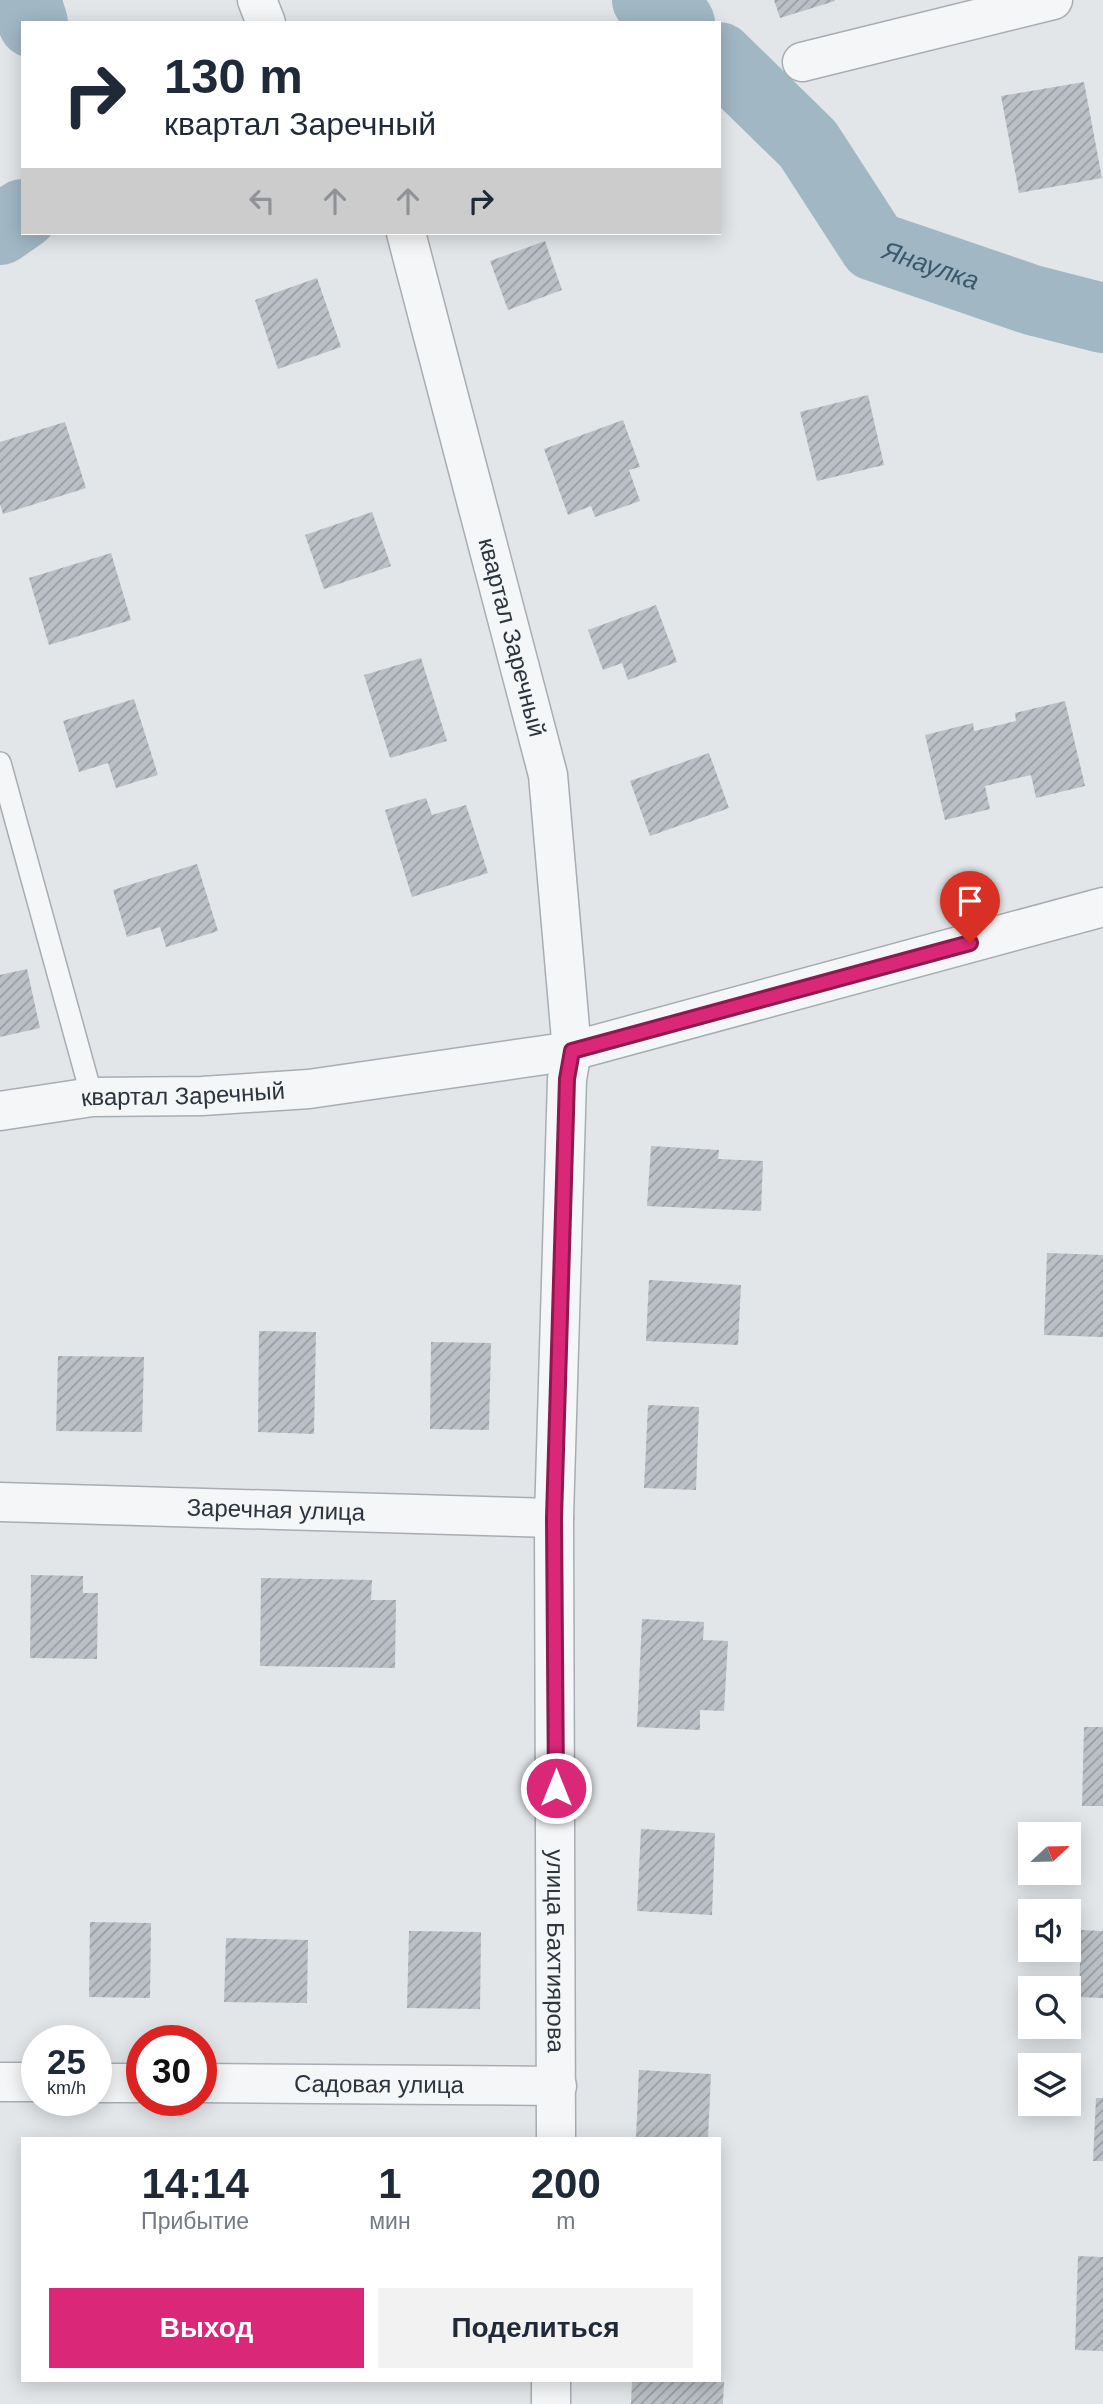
<!DOCTYPE html>
<html lang="ru">
<head>
<meta charset="utf-8">
<style>
	body { margin:0; font-family:Helvetica,sans-serif; background:#f2f2f3; color:#1f2937; height:100vh; display:flex; flex-direction:column; font-size:26px; white-space:nowrap }
	* { box-sizing:border-box; margin:0 }
	p { font-size:23px; color:#747a83 }
	.icon { flex:none; width:38px; height:38px; fill:none; stroke:currentColor; stroke-width:2; stroke-linecap:round; stroke-linejoin:round }
	.map { position:relative; flex:1; overflow:hidden }
	.sheet { position:absolute; left:21px; top:2137px; width:700px; height:245px; display:flex; flex-direction:column; background:#fff; border-radius:0px; box-shadow:0 4px 18px #0003 }
	.sheet>* { flex:none }
	.top-card { position:absolute; left:21px; top:21px; width:700px; height:214px; border-radius:0px; box-shadow:0 4px 18px #0003; background:#fff; color:#1f2937; overflow:hidden }
	.needle { width:46px; rotate:68deg }
	.tools { position:absolute; left:1018px; top:1822px; display:grid; gap:14px }
	.tools a { display:grid; place-items:center; width:63px; height:63px; border-radius:0px; background:#fff; box-shadow:0 4px 18px #0003; font-size:35px }
	.speed { position:absolute; left:21px; top:2025px; display:flex; gap:14px; font-size:35px; font-weight:700; text-align:center }
	.speed>* { display:grid; place-content:center; width:91px; height:91px; border-radius:50%; background:#fff; box-shadow:0 4px 18px #0003; line-height:1 }
	.speed small { font-size:18px; font-weight:400 }
	.speed .limit { border:10px solid #d22; background:#fff; color:#111 }
	.pin { position:absolute; display:grid; place-items:center; width:60px; height:60px; color:#fff; margin:-72px -30px; border-radius:50% 50% 50% 0; rotate:-45deg; box-shadow:0 0 7px #0007 }
	.pin .icon { rotate:45deg }
	.me { position:absolute; width:77px; margin:-38px; rotate:0deg; stroke-linejoin:round; filter:drop-shadow(0 0 5px #0008) }
	.turn { display:flex; align-items:center; gap:24px; height:147px; padding:0 28px; font-size:32px }
	.turn .icon { width:91px; height:91px; stroke-width:2.5 }
	.turn b { display:block; font-size:49px; line-height:60px }
	.lanes { display:flex; align-items:center; height:66px; padding:0 28px; background:#0003; justify-content:center; gap:35px; direction:ltr }
	.lanes .off { opacity:.35 }
	.eta { display:flex; justify-content:space-evenly; align-items:center; height:119px; text-align:center }
	.eta b { font-size:42px; font-weight:700; line-height:49px }
	.primary-button { display:flex; gap:14px; margin-top:auto; padding:14px 28px }
	.primary-button a { flex:1; height:80px; border-radius:0px; background:#db2777; color:#fff; font-size:28px; font-weight:700; line-height:80px; text-align:center }
	.primary-button a+a { background:#f2f2f3; color:#1f2937 }
	.map>svg:first-child { display:block }
	.lines { fill:none; stroke-linecap:round; stroke-linejoin:round }
	.river { stroke:#a1b7c4; stroke-width:70 }
	.building { fill:url(#building-hatch) }
	.lane-casing { stroke:#a8adb3; stroke-width:24 }
	.street-casing { stroke:#a8adb3; stroke-width:41 }
	.lane { stroke:#f4f6f7; stroke-width:21 }
	.street { stroke:#f4f6f7; stroke-width:38 }
	.route-casing { stroke:#8e194d; stroke-width:18 }
	.route { stroke:#db2777; stroke-width:12 }
	.labels { text-anchor:middle; stroke-width:5; stroke-linejoin:round; paint-order:stroke }
	.street-label { font-size:24px; fill:#2c353f; stroke:#f1f4f6 }
	.water-label { font-size:26px; font-style:italic; fill:#3b596e; stroke:#f1f4f6 }
</style>
</head>
<body>
<div class="map">
<svg width="1103" height="2404" viewBox="0 0 1103 2404">
	<defs>
		<pattern id="building-hatch" width="6" height="6" patternUnits="userSpaceOnUse" patternTransform="scale(1.75)"><rect width="6" height="6" fill="#bac0c5"/><path d="M-1 1l2-2M0 6l6-6M5 7l2-2" fill="none" stroke="#979da1"/></pattern>
	</defs>
	<rect width="100%" height="100%" fill="#e2e6e9"/>
	<g class="lines">
		<!-- river -->
		<g class="river">
			<polyline points="26,0 33,23"/>
			<polyline points="647,0 680,23"/>
			<path id="s1" d="M719,57l89,87 66,102 158,54 71,18"/>
			<polyline points="0,230 23,214"/>
		</g>
	</g>
	<!-- building -->
	<g class="building">
		<polygon points="774,0 835,0 835,1 780,18"/>
		<polygon points="1084,82 1102,178 1019,193 1001,96"/>
		<polygon points="545,241 562,290 508,310 490,261"/>
		<polygon points="317,278 341,347 278,369 255,300"/>
		<polygon points="868,395 884,465 817,481 800,412"/>
		<polygon points="623,420 640,467 629,470 640,501 595,517 591,506 568,515 544,449"/>
		<polygon points="65,422 86,488 3,514 0,504 0,442"/>
		<polygon points="372,512 391,566 324,589 305,535"/>
		<polygon points="111,553 131,620 49,645 29,578"/>
		<polygon points="656,605 677,662 628,680 622,663 603,670 588,630"/>
		<polygon points="421,658 447,741 390,758 364,675"/>
		<polygon points="134,699 158,775 116,788 108,763 79,772 63,721"/>
		<polygon points="1065,701 1085,786 1036,798 1031,775 985,786 990,809 945,820 925,735 973,723 974,731 1016,721 1015,713"/>
		<polygon points="709,753 729,808 650,836 630,781"/>
		<polygon points="426,798 432,815 466,805 488,873 412,897 385,810"/>
		<polygon points="197,864 218,931 166,947 160,927 127,937 113,890"/>
		<polygon points="27,969 40,1028 0,1037 0,975"/>
		<polygon points="651,1146 719,1150 718,1159 763,1161 761,1211 647,1206"/>
		<polygon points="1047,1253 1103,1255 1103,1337 1044,1335"/>
		<polygon points="649,1280 741,1285 738,1345 646,1341"/>
		<polygon points="259,1331 316,1332 314,1434 258,1432"/>
		<polygon points="431,1342 491,1343 489,1430 430,1429"/>
		<polygon points="58,1356 144,1357 142,1432 56,1431"/>
		<polygon points="648,1405 699,1407 696,1490 644,1488"/>
		<polygon points="31,1575 83,1576 83,1593 98,1593 97,1659 30,1658"/>
		<polygon points="261,1578 372,1580 371,1600 396,1600 395,1668 260,1666"/>
		<polygon points="642,1619 704,1622 703,1640 728,1641 724,1711 700,1710 700,1730 637,1727"/>
		<polygon points="1084,1727 1103,1727 1103,1806 1082,1806"/>
		<polygon points="641,1829 715,1833 712,1915 637,1911"/>
		<polygon points="90,1922 151,1923 150,1998 89,1997"/>
		<polygon points="1081,1930 1103,1931 1103,1998 1079,1997"/>
		<polygon points="409,1931 481,1932 480,2009 407,2008"/>
		<polygon points="226,1938 308,1940 307,2003 224,2002"/>
		<polygon points="639,2070 711,2074 708,2138 636,2138"/>
		<polygon points="1096,2098 1103,2098 1103,2161 1093,2161"/>
		<polygon points="1078,2256 1103,2257 1103,2351 1075,2350"/>
		<polygon points="632,2380 724,2382 723,2404 631,2404"/>
	</g>
	<g class="lines">
		<defs>
			<polyline id="lane" points="0,763 92,1097"/>
			<g id="street">
				<polyline points="257,0 266,23"/>
				<polyline points="802,62 1053,0"/>
				<path id="s2" d="M406,233l142,542 24,276 -5,28 -13,439 2,620"/>
				<path id="s3" d="M0,1111l92,-14 110,-1 107,-7 263,-38 531,-144"/>
				<path id="s4" d="M0,1502l554,16"/>
				<polyline points="0,2082 37,2082"/>
				<polyline points="96,2083 142,2083"/>
				<path id="s5" d="M201,2083l356,3"/>
				<polyline points="551,2404 551,2380"/>
			</g>
		</defs>
		<!-- lane casing -->
		<use href="#lane" class="lane-casing"/>
		<!-- street casing -->
		<use href="#street" class="street-casing"/>
		<!-- lane -->
		<use href="#lane" class="lane"/>
		<!-- street -->
		<use href="#street" class="street"/>
	</g>
	<g class="lines">
		<defs>
			<polyline id="route" points="556,1788 554,1518 567,1079 572,1051 970,943"/>
		</defs>
		<!-- route casing -->
		<use href="#route" class="route-casing"/>
		<!-- route -->
		<use href="#route" class="route"/>
	</g>
	<g class="labels">
		<!-- street labels -->
		<g class="street-label">
			<text dy="8" stroke="none"><textPath href="#s2" startOffset="418">квартал Заречный</textPath></text>
			<text dy="8" stroke="none"><textPath href="#s3" startOffset="184">квартал Заречный</textPath></text>
			<text dy="8" stroke="none"><textPath href="#s4" startOffset="276">Заречная улица</textPath></text>
			<text dy="8" stroke="none"><textPath href="#s2" startOffset="1738">улица Бахтиярова</textPath></text>
			<text dy="8" stroke="none"><textPath href="#s5" startOffset="178">Садовая улица</textPath></text>
		</g>
		<!-- water labels -->
		<g class="water-label">
			<text dy="9" stroke="none"><textPath href="#s1" startOffset="306">Янаулка</textPath></text>
		</g>
	</g>
</svg>
<div class="tools">
<a><svg class="needle" viewBox="-14 -14 28 28"><path d="M0-13l5 13h-10z" fill="#e53935"/><path d="M0 13l5-13h-10z" fill="#747a83"/></svg></a>
<a><svg class="icon" aria-label="sound" viewBox="0 0 24 24"><path d="M4 9h4l5-4v14l-5-4H4zM17 9q2 3 0 6"/></svg></a>
<a><svg class="icon" aria-label="search" viewBox="0 0 24 24"><circle cx="10" cy="10" r="6"/><path d="M15 15l6 6"/></svg></a>
<a><svg class="icon" aria-label="layers" viewBox="0 0 24 24"><path d="M12 4l9 5-9 5-9-5zM3 14l9 5 9-5"/></svg></a>
</div>
<div class="speed"><div>25<small>km/h</small></div><div class="limit">30</div></div>
<div class="pin" style="left:970px;top:943px;background:#d93025"><svg class="icon" aria-label="arrive" viewBox="0 0 24 24"><path d="M6 21V4h12l-3 4 3 4H6"/></svg></div>
<svg class="me" style="left:556px;top:1788px" viewBox="-20 -20 40 40"><circle r="17" fill="#db2777" stroke="#fff" stroke-width="3"/><path d="M0-11L8 9 0 5-8 9z" fill="#fff"/></svg>
<div class="top-card">
<div class="turn"><svg class="icon" aria-label="right" viewBox="0 0 24 24"><path d="M7 20v-9h11M14 6l5 5-5 5"/></svg><div><b>130 m</b>квартал Заречный</div></div>
<div class="lanes"><svg class="icon off" aria-label="left" viewBox="0 0 24 24"><path d="M17 20v-9H6M10 6l-5 5 5 5"/></svg><svg class="icon off" aria-label="ahead" viewBox="0 0 24 24"><path d="M12 20V5M6 11l6-6 6 6"/></svg><svg class="icon off" aria-label="ahead" viewBox="0 0 24 24"><path d="M12 20V5M6 11l6-6 6 6"/></svg><svg class="icon" aria-label="right" viewBox="0 0 24 24"><path d="M7 20v-9h11M14 6l5 5-5 5"/></svg></div>
</div>
<section class="sheet">
<div class="eta">
<div><b>14:14</b><p>Прибытие</p></div>
<div><b>1</b><p>мин</p></div>
<div><b>200</b><p>m</p></div>
</div>
<div class="primary-button"><a>Выход</a><a>Поделиться</a></div>
</section>
</div>
</body>
</html>
